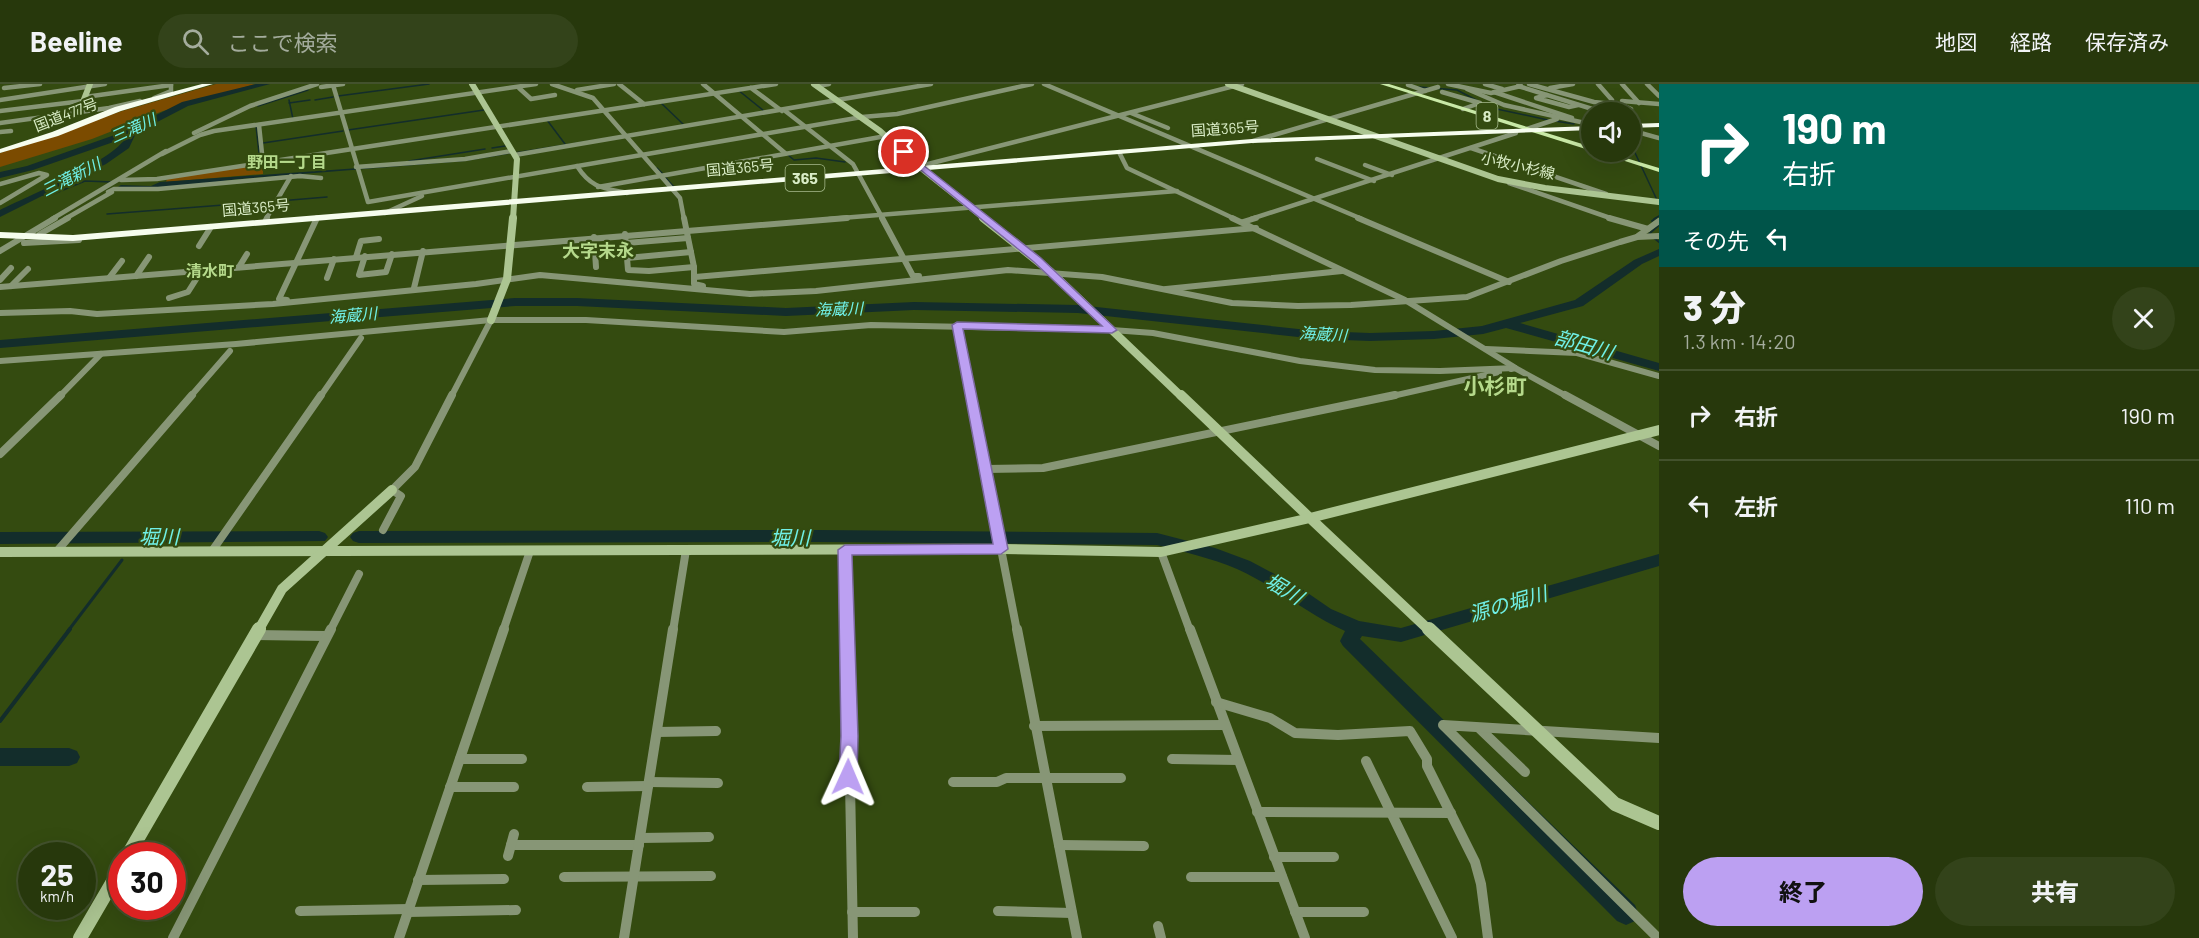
<!DOCTYPE html>
<html lang="ja">
<head>
<meta charset="utf-8">
<style>
	body { margin:0; font-family:Barlow,"Noto Sans JP",sans-serif; background:#33431a; color:#f1f3f6; height:100vh; display:flex; flex-direction:column; font-size:22px; white-space:nowrap }
	* { box-sizing:border-box; margin:0 }
	p { font-size:20px; color:#a4ac9d }
	.icon { flex:none; width:33px; height:33px; fill:none; stroke:currentColor; stroke-width:2; stroke-linecap:round; stroke-linejoin:round }
	.map { position:relative; flex:1; overflow:hidden }
	.drawer { display:flex; flex-direction:column; background:#27380c; width:540px }
	.drawer>* { flex:none }
	.guide { background:#00695c; color:#fff; overflow:hidden }
	.controls { position:absolute; left:1581px; top:18px; display:grid; gap:12px }
	.controls a { display:grid; place-items:center; width:60px; height:60px; border-radius:50%; background:#27380c; box-shadow:0 6px 24px #0002,0 0 0 2px #43522d; font-size:30px }
	.speed { position:absolute; left:18px; top:758px; display:flex; gap:12px; font-size:30px; font-weight:700; text-align:center }
	.speed>* { display:grid; place-content:center; width:78px; height:78px; border-radius:50%; background:#27380c; box-shadow:0 6px 24px #0002,0 0 0 2px #43522d; line-height:1 }
	.speed small { font-size:15px; font-weight:400 }
	.speed .limit { border:9px solid #d22; background:#fff; color:#111 }
	.pin { position:absolute; display:grid; place-items:center; width:51px; height:51px; color:#fff; margin:-26px; border:3px solid #fff; border-radius:50%; box-shadow:0 2px 6px #0007 }
	.me { position:absolute; width:66px; margin:-33px; rotate:1deg; stroke-linejoin:round; filter:drop-shadow(0 0 4px #0008) }
	.turn { display:flex; align-items:center; gap:21px; height:126px; padding:0 24px; font-size:27px }
	.turn .icon { width:78px; height:78px; stroke-width:2.5 }
	.turn b { display:block; font-size:42px; line-height:51px }
	.then { display:flex; align-items:center; height:57px; padding:0 24px; background:#0003; gap:12px; font-size:22px }
	.round { display:grid; place-items:center; flex:none; width:63px; height:63px; border-radius:32px; background:#33431a }
	.overview { display:flex; align-items:center; justify-content:space-between; height:102px; padding:0 24px }
	h1 { font-size:36px; font-weight:800; line-height:45px }
	.action { display:flex; gap:12px; margin-top:auto; padding:12px 24px }
	.action a { flex:1; height:69px; border-radius:36px; background:#bca0f2; color:#111; font-size:24px; font-weight:800; line-height:69px; text-align:center }
	.action a+a { background:#33431a; color:#f1f3f6 }
	ul { padding:0; list-style:none }
	li { display:flex; align-items:center; gap:18px; height:90px; padding:0 24px; border-top:2px solid #43522d }
	li div { flex:1 }
	li b { display:block; font-size:22px }
	li em { font-style:normal }
	header { display:flex; align-items:center; gap:36px; box-sizing:border-box; height:84px; padding:0 30px; background:#27380c; border-bottom:2px solid #43522d }
	header strong { font-size:28px }
	nav { display:flex; gap:33px; margin-inline-start:auto; font-size:21px }
	.search { width:420px; height:54px; background:#33431a; display:flex; align-items:center; gap:15px; box-sizing:border-box; padding:0 21px; border-radius:33px; color:#a4ac9d; font-size:22px }
	main { display:flex; flex:1; min-height:0 }
	.map>svg:first-child { display:block }
	.green { fill:#7b4b00 }
	.water { fill:#132d2b }
	.lines { fill:none; stroke-linecap:round; stroke-linejoin:round }
	.stream-far3 { stroke:#132d2b; stroke-width:1.5 }
	.stream-far2 { stroke:#132d2b; stroke-width:2 }
	.stream-far1 { stroke:#132d2b; stroke-width:3 }
	.stream { stroke:#132d2b; stroke-width:4 }
	.river { fill:#132d2b; fill-rule:evenodd }
	.street-far3 { stroke:#879676; stroke-width:4.5 }
	.street-far2 { stroke:#879676; stroke-width:6 }
	.street-far1 { stroke:#879676; stroke-width:8 }
	.street { stroke:#879676; stroke-width:10 }
	.secondary-far3 { stroke:#acc592; stroke-width:6 }
	.secondary-far2 { stroke:#acc592; stroke-width:8 }
	.secondary-far1 { stroke:#acc592; stroke-width:10 }
	.secondary { stroke:#acc592; stroke-width:14 }
	.primary { fill:#c9e9a7; fill-rule:evenodd }
	.highway { fill:#f6fdee; fill-rule:evenodd }
	.route { fill:#bca0f2; stroke:#7a689d; stroke-width:1.5 }
	.labels { text-anchor:middle; stroke-width:4.5; stroke-linejoin:round; paint-order:stroke }
	.far-street-label { font-size:15px; fill:#d9ecc6; stroke:#344b10 }
	.shield { fill:#344b10; stroke:#a8bc8f; stroke-width:1.5 }
	.shield-label { font-size:16px; font-weight:bold; fill:#d9ecc6 }
	.far-water-label { font-size:16px; font-style:italic; fill:#70f0e7; stroke:#344b10 }
	.far-neighbourhood-label { font-size:16px; font-weight:bold; fill:#b5d98b; stroke:#344b10 }
	.far-quarter-label { font-size:18px; font-weight:bold; fill:#b5d98b; stroke:#344b10 }
	.water-label { font-size:20px; font-style:italic; fill:#70f0e7; stroke:#344b10 }
	.quarter-label { font-size:21px; font-weight:bold; fill:#b5d98b; stroke:#344b10 }
</style>
</head>
<body>
<header>
<strong>Beeline</strong>
<div class="search"><svg class="icon" aria-label="search" viewBox="0 0 24 24"><circle cx="10" cy="10" r="6"/><path d="M15 15l6 6"/></svg>ここで検索</div>
<nav><a>地図</a><a>経路</a><a>保存済み</a></nav>
</header>
<main>
<div class="map">
<svg width="1659" height="854" viewBox="0 0 1659 854">
	<rect width="100%" height="100%" fill="#344b10"/>
	<!-- green -->
	<g class="green">
		<polygon points="216,0 255,0 163,27 92,55 0,83 0,69 122,27"/>
		<polygon points="263,80 263,90 166,98 167,95"/>
	</g>
	<!-- water -->
	<polygon class="water" points="623,51 466,77 239,95 160,105 118,103 121,101 151,102 160,98 359,84 516,68"/>
	<g class="lines">
		<!-- stream-far3 -->
		<g class="stream-far3">
			<polyline points="1419,3 1457,6 1478,17"/>
			<polyline points="738,6 764,27"/>
			<polyline points="338,12 429,0"/>
			<polyline points="289,16 293,35"/>
			<polyline points="315,16 333,13"/>
			<polyline points="289,19 310,16"/>
			<polyline points="661,19 683,40"/>
			<polyline points="258,22 308,6"/>
			<polyline points="1492,24 1548,36"/>
			<polyline points="547,36 565,60"/>
			<polyline points="1555,37 1574,40"/>
			<polyline points="256,42 260,78"/>
			<polyline points="348,46 484,26"/>
			<polyline points="1630,58 1657,116"/>
			<polyline points="263,59 343,47"/>
			<polyline points="492,64 505,62"/>
			<polyline points="787,70 794,76 816,74 845,78"/>
			<polyline points="409,77 485,65"/>
			<polyline points="657,84 663,90"/>
			<polyline points="666,94 674,103"/>
			<polyline points="39,111 51,111 85,97 112,98"/>
			<polyline points="279,117 327,113"/>
			<polyline points="107,130 274,117"/>
			<polyline points="1654,135 1659,132"/>
		</g>
		<!-- stream-far2 -->
		<g class="stream-far2">
			<polyline points="1652,137 1656,134"/>
			<polyline points="1649,150 1659,141"/>
			<polyline points="1654,154 1659,158"/>
		</g>
		<!-- stream-far1 -->
		<polyline class="stream-far1" points="68,547 122,476"/>
		<!-- stream -->
		<polyline class="stream" points="0,637 70,545"/>
		<!-- river -->
		<g class="river">
			<path d="M256,0h14l-82,22 -52,27 -7,15 -23,16 -106,53v-7c24,-12 116,-51 125,-72l-92,32 -33,8v-6l27,-6 96,-34 59,-30z"/>
			<polygon points="1659,165 1659,172 1642,180 1583,222 1520,239 1659,279 1659,287 1506,244 1483,250 1434,255 1370,257 1317,255 1078,229 914,226 786,232 577,222 515,222 0,264 0,256 515,214 577,214 786,224 914,218 1078,221 1317,247 1370,249 1434,247 1482,242 1575,216 1634,176"/>
			<path d="M818,446l339,3 58,15 35,13 49,26 32,22 28,12 42,7 258,-74v12l-258,76 -39,-6 -2,3 275,266 3,8 -3,8 -9,4 -9,-4 -274,-275 -3,-5 5,-10c-38,-17 -70,-45 -108,-62 -26,-11 -53,-17 -80,-24l-339,-3 -459,1 -6,-2 -3,-4 3,-4 6,-2z"/>
			<polygon points="319,447 325,449 328,453 325,457 0,460 0,448"/>
			<polygon points="0,664 69,664 77,667 80,673 77,679 69,682 0,682"/>
		</g>
		<!-- street-far3 -->
		<g class="street-far3">
			<polyline points="552,0 593,14 680,114 684,135"/>
			<polyline points="619,0 644,20"/>
			<polyline points="703,0 785,69"/>
			<polyline points="1044,0 1362,135"/>
			<polyline points="1448,0 1491,9 1521,2"/>
			<polyline points="1485,0 1502,5"/>
			<polyline points="1529,0 1594,18 1622,21 1631,25 1618,28"/>
			<polyline points="1598,0 1612,16"/>
			<polyline points="1622,0 1639,19"/>
			<polyline points="1647,0 1659,12"/>
			<polyline points="333,1 368,118 862,33 897,30 1032,0"/>
			<polyline points="1408,1 1425,7"/>
			<polyline points="818,2 829,0"/>
			<polyline points="1518,2 1602,28"/>
			<polyline points="321,3 343,0"/>
			<polyline points="4,4 40,0"/>
			<polyline points="519,4 531,15 555,11"/>
			<polyline points="751,4 782,27"/>
			<polyline points="1550,4 1573,0"/>
			<polyline points="1467,5 1504,21 1585,39"/>
			<polyline points="577,6 614,0"/>
			<polyline points="1442,8 1480,19 1463,25"/>
			<polyline points="1494,8 1572,34"/>
			<polyline points="1547,11 1536,14 1569,23 1578,21"/>
			<polyline points="85,13 171,1"/>
			<polyline points="154,14 171,7 171,0"/>
			<polyline points="0,16 105,0"/>
			<polyline points="1622,17 1659,20"/>
			<polyline points="784,26 853,80 883,135"/>
			<polyline points="0,27 83,17"/>
			<polyline points="1131,29 1168,44"/>
			<polyline points="0,39 109,24 140,17"/>
			<polyline points="259,41 263,79"/>
			<polyline points="1527,45 1557,35"/>
			<polyline points="1630,46 1659,54"/>
			<polyline points="0,48 11,47"/>
			<polyline points="194,49 250,22 317,0"/>
			<polyline points="1253,57 1438,3"/>
			<polyline points="1471,64 1606,110"/>
			<polyline points="1119,68 1127,84 1235,135"/>
			<polyline points="162,70 200,51 214,47 536,0"/>
			<polyline points="515,71 931,0"/>
			<polyline points="1317,75 1374,97"/>
			<polyline points="928,80 1242,0"/>
			<polyline points="1365,81 1392,91"/>
			<path d="M577,82c14,22 26,22 50,27"/>
			<polyline points="356,83 465,75 512,67"/>
			<polyline points="121,96 157,95 776,0"/>
			<polyline points="1509,99 1613,135"/>
			<polyline points="0,100 39,89 47,91 0,119"/>
			<polyline points="598,103 886,52"/>
			<polyline points="108,108 114,105 158,105 300,92 321,94"/>
			<polyline points="385,129 422,112"/>
			<polyline points="52,135 166,67"/>
			<polyline points="65,135 112,108"/>
			<polyline points="266,135 291,92"/>
			<polyline points="829,135 1177,107"/>
			<polyline points="1251,135 1516,49 1516,47"/>
		</g>
		<!-- street-far2 -->
		<g class="street-far2">
			<polyline points="684,134 694,183 694,200 703,202"/>
			<polyline points="882,134 913,192 919,192"/>
			<polyline points="1232,134 1405,216 1514,283"/>
			<polyline points="1358,134 1509,198"/>
			<polyline points="1609,134 1648,145 1638,152"/>
			<polyline points="265,138 267,134"/>
			<polyline points="1243,138 1256,134"/>
			<polyline points="1648,145 1659,137"/>
			<polyline points="40,150 68,134"/>
			<polyline points="625,150 628,186 649,187 694,183"/>
			<polyline points="594,153 596,183"/>
			<polyline points="24,159 79,156"/>
			<polyline points="626,159 688,154"/>
			<polyline points="199,162 211,143"/>
			<polyline points="0,167 55,134"/>
			<polyline points="365,172 359,191 386,188 392,170"/>
			<polyline points="356,173 361,157 379,155"/>
			<polyline points="627,174 691,168"/>
			<polyline points="239,183 247,170"/>
			<polyline points="136,192 149,173"/>
			<polyline points="695,193 1256,144"/>
			<polyline points="109,194 122,177"/>
			<polyline points="327,194 334,175"/>
			<polyline points="0,196 11,184"/>
			<polyline points="11,202 28,185"/>
			<polyline points="0,203 847,134"/>
			<polyline points="414,204 423,167"/>
			<polyline points="1166,205 1342,187"/>
			<polyline points="169,214 188,208 202,186"/>
			<polyline points="287,216 279,215 317,134"/>
			<polyline points="0,229 70,227 97,230 273,220 476,200 540,191 750,210 816,207 1008,186 1102,193 1232,219 1298,222 1351,221 1467,213 1561,177 1620,158 1637,153 1659,152"/>
			<polyline points="957,241 971,313"/>
			<polyline points="1486,265 1577,269 1659,292"/>
			<polyline points="0,277 236,260 491,236 586,236 784,248 871,241 1112,246 1153,249 1300,277 1375,286 1440,287 1515,284"/>
			<polyline points="1511,285 1515,284 1568,313"/>
			<polyline points="59,313 101,270"/>
			<polyline points="190,313 230,267"/>
			<polyline points="320,313 361,254"/>
			<polyline points="451,313 491,236"/>
			<polyline points="1388,313 1499,288"/>
		</g>
		<!-- street-far1 -->
		<g class="street-far1">
			<polyline points="971,311 1017,547"/>
			<polyline points="1565,311 1659,362"/>
			<polyline points="0,370 61,311"/>
			<polyline points="986,385 1043,384 1395,311"/>
			<polyline points="383,446 401,412 392,406 415,383 452,311"/>
			<polyline points="845,466 847,547"/>
			<polyline points="57,467 192,311"/>
			<polyline points="212,467 321,311"/>
			<polyline points="1161,468 1190,547"/>
			<polyline points="330,547 359,490"/>
			<polyline points="503,547 530,467"/>
			<polyline points="673,547 686,466"/>
		</g>
		<!-- street -->
		<g class="street">
			<polyline points="847,545 853,854"/>
			<polyline points="1017,545 1077,854"/>
			<polyline points="1190,545 1305,854"/>
			<polyline points="255,551 326,552"/>
			<polyline points="1216,618 1270,634 1295,649 1338,651 1410,647 1427,675 1427,682 1475,778 1481,800 1488,854"/>
			<polyline points="1034,642 1225,641"/>
			<polyline points="1480,645 1525,688"/>
			<polyline points="657,648 716,647"/>
			<polyline points="460,675 522,675"/>
			<polyline points="1172,675 1238,676"/>
			<polyline points="1366,677 1452,854"/>
			<polyline points="649,698 718,699"/>
			<polyline points="953,698 997,698 1006,694 1121,694"/>
			<polyline points="450,703 514,703"/>
			<polyline points="587,703 648,702"/>
			<polyline points="1257,728 1451,729"/>
			<polyline points="640,754 709,753"/>
			<polyline points="511,761 639,761"/>
			<polyline points="1059,761 1144,762"/>
			<polyline points="508,772 514,750"/>
			<polyline points="1274,773 1334,773"/>
			<polyline points="564,793 711,792"/>
			<polyline points="1191,793 1282,793"/>
			<polyline points="418,796 504,795"/>
			<polyline points="300,827 409,825"/>
			<polyline points="998,827 1072,829"/>
			<polyline points="408,828 516,826"/>
			<polyline points="852,828 915,828"/>
			<polyline points="1295,828 1364,828"/>
			<polyline points="1158,842 1161,854"/>
			<polyline points="173,854 331,545"/>
			<polyline points="399,854 504,545"/>
			<polyline points="624,854 673,545"/>
			<polyline points="1658,854 1443,641 1659,654"/>
		</g>
		<!-- secondary-far3 -->
		<g class="secondary-far3">
			<polyline points="472,0 517,75 513,135"/>
			<polyline points="814,0 880,47 922,85 985,135"/>
			<polyline points="1228,0 1498,95 1545,104 1659,118"/>
			<polyline points="79,28 90,0"/>
		</g>
		<!-- secondary-far2 -->
		<g class="secondary-far2">
			<polyline points="983,134 1051,188 1182,313"/>
			<polyline points="491,236 507,195 513,134"/>
		</g>
		<!-- secondary-far1 -->
		<g class="secondary-far1">
			<polyline points="1181,311 1310,434 1659,346"/>
			<polyline points="0,468 1001,465 1161,468 1310,434 1430,547"/>
			<polyline points="258,547 282,505 392,406"/>
		</g>
		<!-- secondary -->
		<g class="secondary">
			<polyline points="1429,545 1615,720 1659,739"/>
			<polyline points="128,771 259,545"/>
			<polyline points="80,854 122,782"/>
		</g>
		<!-- primary -->
		<g class="primary">
			<polygon points="1380,0 1389,0 1592,63 1592,67"/>
			<polygon points="1597,68 1606,68 1659,84 1659,88"/>
		</g>
		<!-- highway -->
		<g class="highway">
			<polygon points="202,0 213,0 121,27 58,52 0,69 0,65 52,48 115,23"/>
			<polygon points="1659,39 1659,43 1630,44 1630,40"/>
			<polygon points="1592,42 1592,46 1252,59 73,157 0,154 0,148 73,151 1252,55"/>
		</g>
	</g>
	<!-- route -->
	<polygon class="route" points="904,66 1041,174 1117,246 1112,249 963,245 1008,465 1001,470 852,471 858,652 857,693 855,698 848,700 842,698 839,693 841,652 838,466 845,461 993,460 952,241 957,238 1102,242 1034,178 901,70 901,67"/>
	<g class="labels">
		<!-- far-street labels -->
		<g class="far-street-label">
			<text transform="translate(66 31) rotate(-21)" y="5">国道477号</text>
			<text transform="translate(1225 45) rotate(-4)" y="5">国道365号</text>
			<text transform="translate(1518 82) rotate(13)" y="5">小牧小杉線</text>
			<text transform="translate(740 84) rotate(-5)" y="5">国道365号</text>
			<text transform="translate(256 124) rotate(-5)" y="5">国道365号</text>
		</g>
		<!-- shield labels -->
		<g class="shield">
			<rect x="1476.5" y="19" width="21" height="26" rx="4.5"/>
			<rect x="785.5" y="81" width="39" height="26" rx="4.5"/>
		</g>
		<g class="shield-label">
			<text x="1487" y="38">8</text>
			<text x="805" y="100">365</text>
		</g>
		<!-- far-water labels -->
		<g class="far-water-label">
			<text transform="translate(133 44) rotate(-24)" y="6">三滝川</text>
			<text transform="translate(71 93) rotate(-27)" y="6">三滝新川</text>
			<text transform="translate(839 225) rotate(-2)" y="6">海蔵川</text>
			<text transform="translate(353 231) rotate(-5)" y="6">海蔵川</text>
			<text transform="translate(1323 250) rotate(3)" y="6">海蔵川</text>
		</g>
		<!-- far-neighbourhood labels -->
		<g class="far-neighbourhood-label">
			<text x="287" y="84">野田一丁目</text>
			<text x="210" y="193">清水町</text>
		</g>
		<!-- far-quarter labels -->
		<g class="far-quarter-label">
			<text x="598" y="173">大字末永</text>
		</g>
		<!-- water labels -->
		<g class="water-label">
			<text transform="translate(1584 261) rotate(16)" y="7">部田川</text>
			<text x="159" y="460">堀川</text>
			<text x="790" y="461">堀川</text>
			<text transform="translate(1284 505) rotate(31)" y="7">堀川</text>
			<text transform="translate(1508 520) rotate(-16)" y="7">源の堀川</text>
		</g>
		<!-- quarter labels -->
		<g class="quarter-label">
			<text x="1495" y="310">小杉町</text>
		</g>
	</g>
</svg>
<div class="controls">
<a><svg class="icon" aria-label="sound" viewBox="0 0 24 24"><path d="M4 9h4l5-4v14l-5-4H4zM17 9q2 3 0 6"/></svg></a>
</div>
<div class="speed"><div>25<small>km/h</small></div><div class="limit">30</div></div>
<div class="pin" style="left:904px;top:68px;background:#d93025"><svg class="icon" aria-label="arrive" viewBox="0 0 24 24"><path d="M6 21V4h12l-3 4 3 4H6"/></svg></div>
<svg class="me" style="left:848px;top:693px" viewBox="-20 -20 40 40"><path d="M0-17L14 15 0 8-14 15z" fill="#bca0f2" stroke="#fff" stroke-width="4"/></svg>
</div>
<section class="drawer">
<div class="guide">
<div class="turn"><svg class="icon" aria-label="right" viewBox="0 0 24 24"><path d="M7 20v-9h11M14 6l5 5-5 5"/></svg><div><b>190 m</b>右折</div></div>
<div class="then">その先<svg class="icon" aria-label="left" viewBox="0 0 24 24"><path d="M17 20v-9H6M10 6l-5 5 5 5"/></svg></div>
</div>
<div class="overview"><div><h1>3 分</h1><p>1.3 km · 14:20</p></div><a class="round"><svg class="icon" aria-label="close" viewBox="0 0 24 24"><path d="M6 6l12 12M18 6L6 18"/></svg></a></div>
<ul>
<li><svg class="icon" aria-label="right" viewBox="0 0 24 24"><path d="M7 20v-9h11M14 6l5 5-5 5"/></svg><div><b>右折</b></div><em>190 m</em></li>
<li><svg class="icon" aria-label="left" viewBox="0 0 24 24"><path d="M17 20v-9H6M10 6l-5 5 5 5"/></svg><div><b>左折</b></div><em>110 m</em></li>
</ul>
<div class="action"><a>終了</a><a>共有</a></div>
</section>
</main>
</body>
</html>
